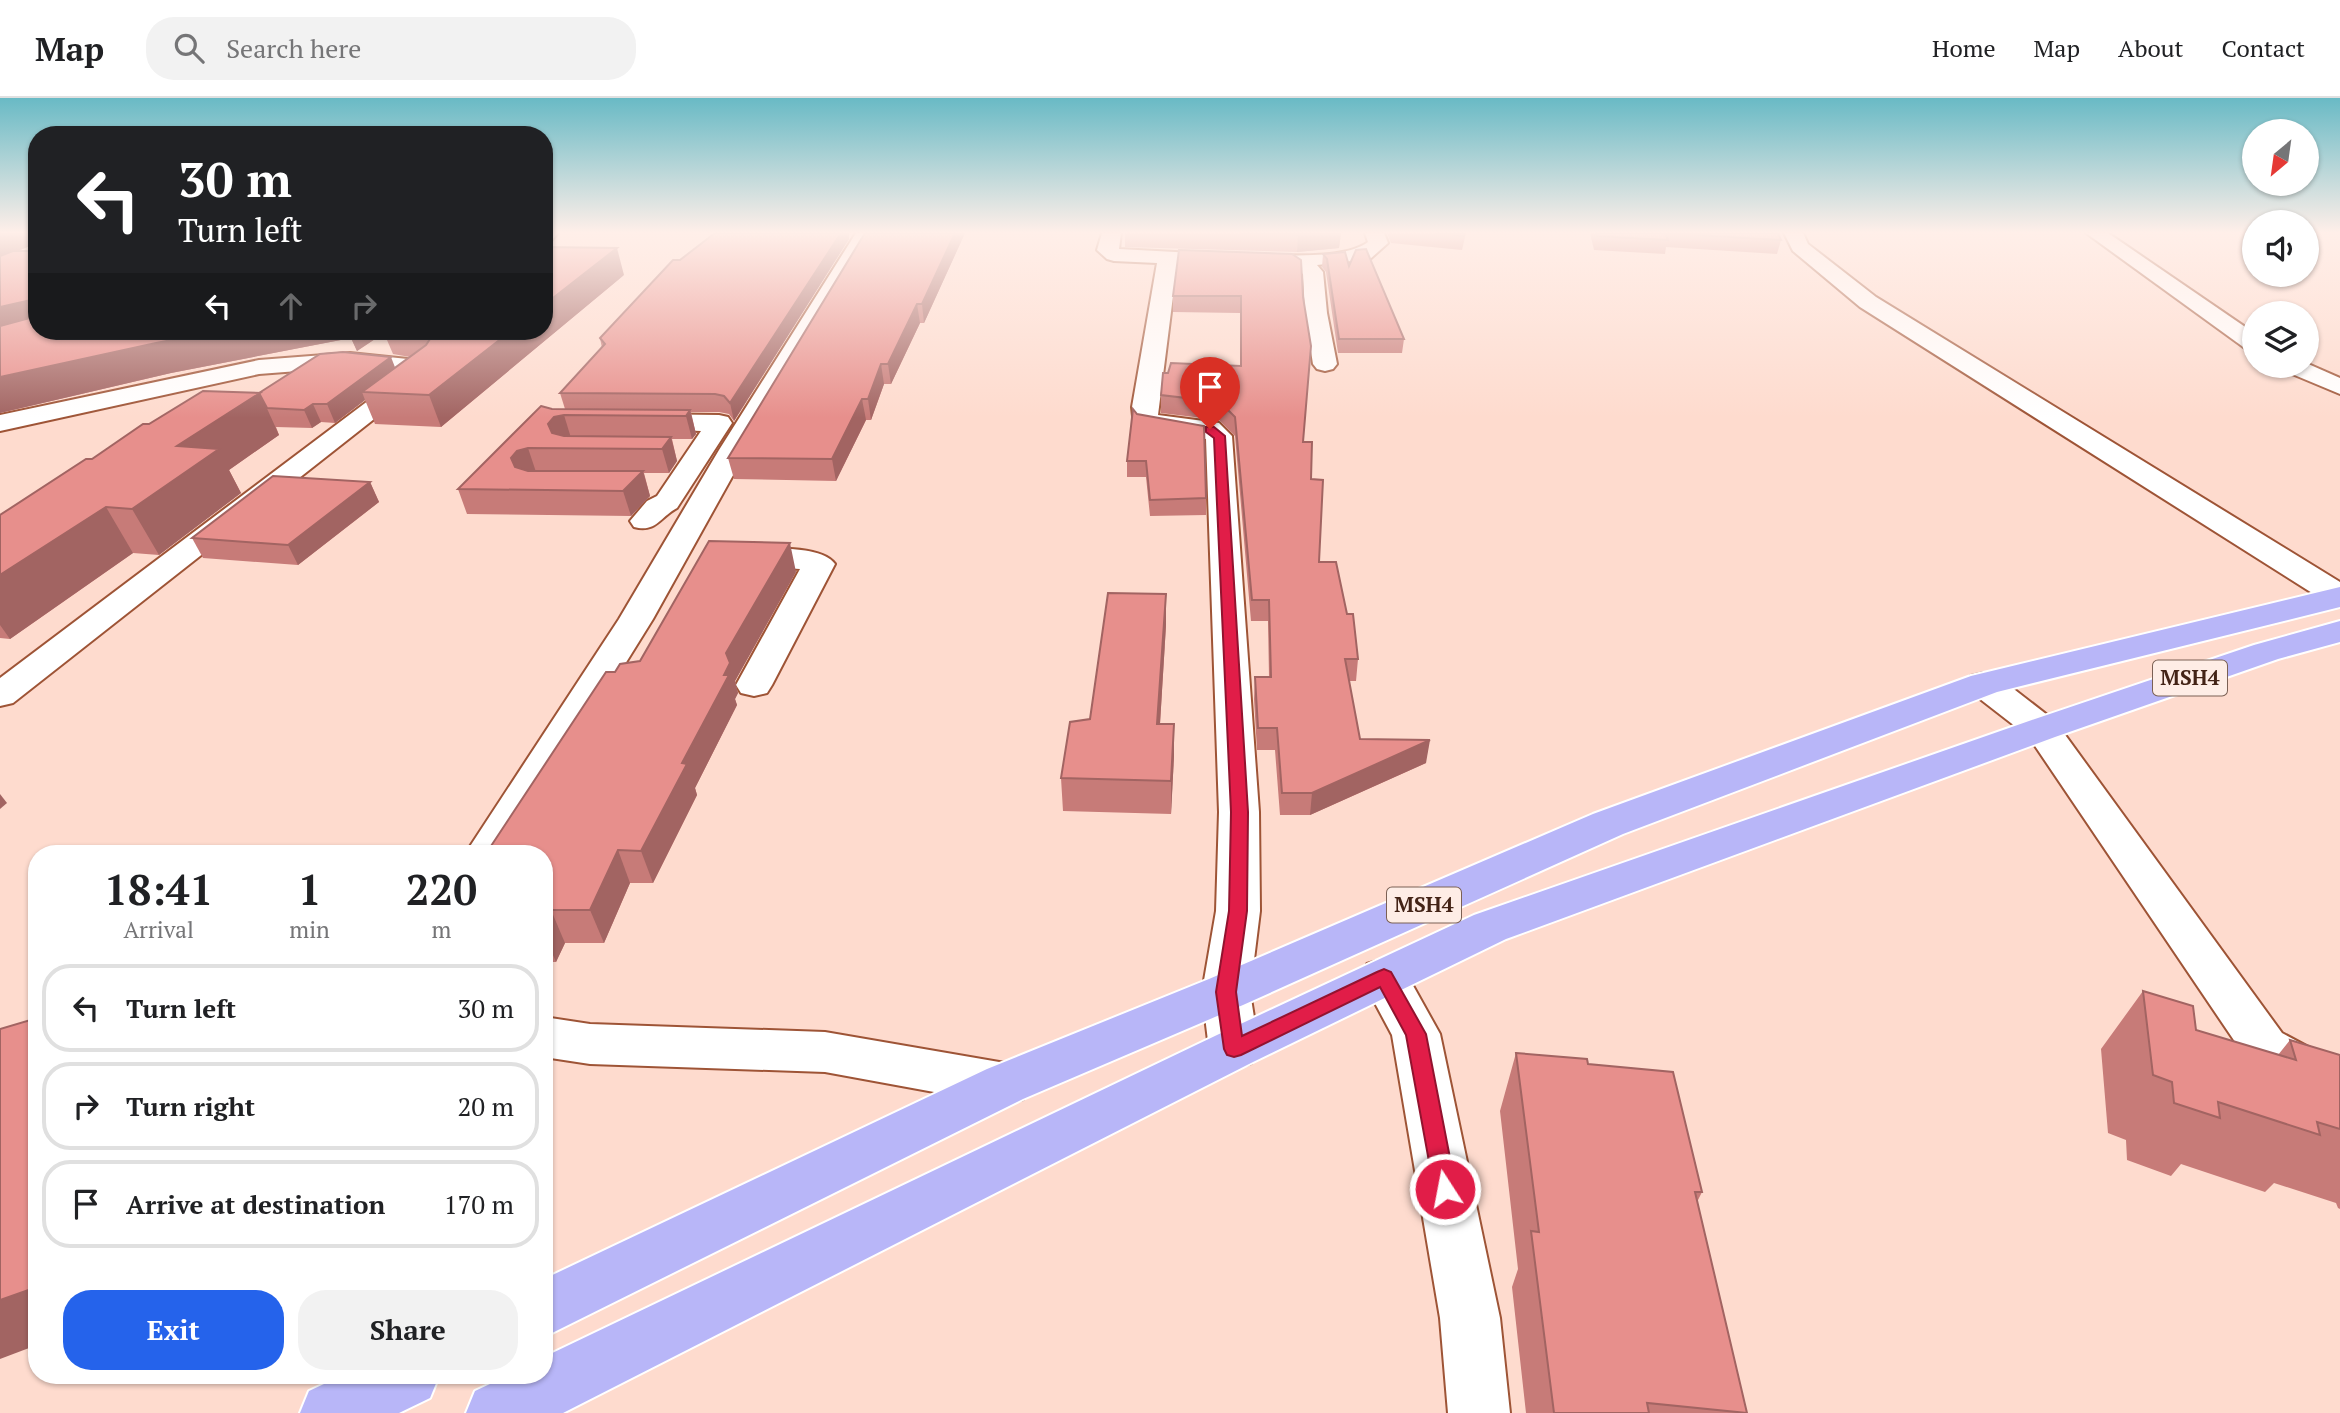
<!DOCTYPE html>
<html lang="en">
<head>
<meta charset="utf-8">
<style>
	body { margin:0; font-family:"PT Serif",serif; background:#f2f2f2; color:#202124; height:100vh; display:flex; flex-direction:column; font-size:26px; white-space:nowrap }
	* { box-sizing:border-box; margin:0 }
	p { font-size:23px; color:#757577 }
	.icon { flex:none; width:38px; height:38px; fill:none; stroke:currentColor; stroke-width:2; stroke-linecap:round; stroke-linejoin:round }
	.map { position:relative; flex:1; overflow:hidden }
	.details { position:absolute; left:28px; top:747px; width:525px; height:539px; display:flex; flex-direction:column; background:#fff; border-radius:28px; box-shadow:0 2px 5px #0004 }
	.details>* { flex:none }
	.banner { position:absolute; left:28px; top:28px; width:525px; height:214px; border-radius:28px; box-shadow:0 2px 5px #0004; background:#202124; color:#fff; overflow:hidden }
	.needle { width:46px; rotate:209deg }
	.buttons { position:absolute; left:2242px; top:21px; display:grid; gap:14px }
	.buttons a { display:grid; place-items:center; width:77px; height:77px; border-radius:50%; background:#fff; box-shadow:0 2px 5px #0004; font-size:35px }
	.pin { position:absolute; display:grid; place-items:center; width:60px; height:60px; color:#fff; margin:-72px -30px; border-radius:50% 50% 50% 0; rotate:-45deg; box-shadow:0 0 7px #0007 }
	.pin .icon { rotate:45deg }
	.me { position:absolute; width:77px; margin:-38px; rotate:349deg; stroke-linejoin:round; filter:drop-shadow(0 0 5px #0008) }
	.turn { display:flex; align-items:center; gap:24px; height:147px; padding:0 35px; font-size:32px }
	.turn .icon { width:91px; height:91px; stroke-width:2.5 }
	.turn b { display:block; font-size:49px; line-height:60px }
	.lanes { display:flex; align-items:center; height:66px; padding:0 35px; background:#0003; justify-content:center; gap:35px; direction:ltr }
	.lanes .off { opacity:.35 }
	.eta { display:flex; justify-content:space-evenly; align-items:center; height:119px; text-align:center }
	.eta b { font-size:42px; font-weight:600; line-height:49px }
	.action { display:flex; gap:14px; margin-top:auto; padding:14px 35px }
	.action a { flex:1; height:80px; border-radius:28px; background:#2563eb; color:#fff; font-size:28px; font-weight:600; line-height:80px; text-align:center }
	.action a+a { background:#f2f2f2; color:#202124 }
	ul { padding:0; list-style:none }
	li { display:flex; align-items:center; gap:21px; height:88px; margin:0 14px 10px; padding:0 21px; border:4px solid #e0e0e0; border-radius:28px }
	li div { flex:1 }
	li b { display:block; font-size:26px }
	li em { font-style:normal }
	header { display:flex; align-items:center; gap:42px; box-sizing:border-box; height:98px; padding:0 35px; background:#fff; border-bottom:2px solid #e0e0e0 }
	header strong { font-size:33px }
	nav { display:flex; gap:38px; margin-inline-start:auto; font-size:24px }
	.search { width:490px; height:63px; background:#f2f2f2; display:flex; align-items:center; gap:18px; box-sizing:border-box; padding:0 24px; border-radius:28px; color:#757577; font-size:26px }
	.map>svg:first-child { display:block }
	.lines { fill:none; stroke-linecap:round; stroke-linejoin:round }
	.minor-casing { stroke:#9e5436; stroke-width:4 }
	.primary-casing { stroke:#fff; stroke-width:4 }
	.minor { fill:#fff; fill-rule:evenodd }
	.primary { fill:#b8b6f8; fill-rule:evenodd }
	.wall { fill:#c77b78 }
	.shaded-wall { fill:#a26462 }
	.building { fill:#e78f8c; stroke:#a26462; stroke-width:2 }
	.route { fill:#e11d48; stroke:#92132f; stroke-width:2 }
	.labels { text-anchor:middle; stroke-width:6; stroke-linejoin:round; paint-order:stroke }
	.shield { fill:#feede6; stroke:#7b6054; stroke-width:2 }
	.shield-label { font-size:21px; font-weight:bold; fill:#432316 }
</style>
</head>
<body>
<header>
<strong>Map</strong>
<div class="search"><svg class="icon" aria-label="search" viewBox="0 0 24 24"><circle cx="10" cy="10" r="6"/><path d="M15 15l6 6"/></svg>Search here</div>
<nav><a>Home</a><a>Map</a><a>About</a><a>Contact</a></nav>
</header>
<div class="map">
<svg width="2340" height="1315" viewBox="0 0 2340 1315">
	<rect width="100%" height="100%" fill="#fedbce"/>
	<g class="lines">
		<defs>
			<g id="minor">
				<polygon points="544,135 558,135 551,143 544,145"/>
				<polygon points="856,135 875,135 747,352 653,521 507,756 465,756 619,521 719,352"/>
				<polygon points="1102,135 1121,135 1119,151 1194,155 1201,157 1204,161 1201,165 1177,166 1158,317 1219,325 1232,338 1259,714 1260,813 1250,894 1259,951 1251,965 1234,971 1217,965 1209,951 1202,894 1216,813 1219,714 1206,341 1147,331 1138,329 1133,318 1132,309 1157,165 1114,163 1107,161 1097,152"/>
				<path d="M1365,135h19l4,10 -18,16 -53,6 6,7 4,41 10,51 -4,5 -8,2 -8,-2 -4,-5 -8,-51 -2,-39c-18,-12 -39,-5 -59,-10l-3,-4 3,-4 7,-2c31,1 93,6 117,-12z"/>
				<polygon points="1784,135 1803,135 1808,146 1876,199 2340,484 2340,508 2328,505 1860,209 1793,153"/>
				<polygon points="2086,135 2108,135 2254,235 2254,253 2246,251"/>
				<polygon points="350,255 427,263 436,265 439,270 13,605 0,608 0,580 405,275 350,269 259,276 0,333 0,317 259,262"/>
				<polygon points="2306,265 2340,280 2340,296 2285,273 2282,268 2306,268"/>
				<path d="M639,316l80,1 9,2 4,6 -55,85c-17,9 -21,25 -43,19l-4,-6 17,-20 10,-5 44,-65 -71,-3 -4,-6 4,-6z"/>
				<path d="M741,451c24,0 80,-5 94,15l-63,121 -5,8 -13,3 -13,-3 -5,-8 64,-116 -70,-4 -5,-7 5,-7z"/>
				<polygon points="1984,575 1997,578 2055,623 2282,935 2329,960 2340,962 2340,1004 2301,994 2248,963 2029,639 1971,594 1966,586 1971,578"/>
				<polygon points="1384,861 1401,866 1440,936 1500,1220 1510,1315 1448,1315 1440,1220 1392,937 1361,879 1367,866"/>
				<polygon points="544,919 590,926 825,934 1005,965 1023,971 1030,986 1023,1001 1005,1007 825,974 590,966 544,959"/>
			</g>
			<g id="primary">
				<polygon points="2340,489 2340,509 1997,594 1623,736 1243,907 1023,1001 544,1239 544,1181 987,971 1209,881 1593,716 1971,578"/>
				<polygon points="2340,523 2340,544 2278,561 2055,639 1506,841 1251,965 563,1315 466,1315 475,1293 507,1278 544,1278 544,1259 1217,937 1474,817 2029,623 2254,547"/>
				<polygon points="341,1278 439,1278 430,1300 399,1315 300,1315 309,1293"/>
			</g>
		</defs>
		<!-- minor casing -->
		<use href="#minor" class="minor-casing"/>
		<!-- primary casing -->
		<use href="#primary" class="primary-casing"/>
		<!-- minor -->
		<use href="#minor" class="minor"/>
		<!-- primary -->
		<use href="#primary" class="primary"/>
	</g>
	<!-- wall -->
	<g class="wall">
		<polygon points="0,135 37,135 37,145 18,153 37,153 37,233 544,233 624,177 441,329 375,326 365,302 335,325 321,324 312,330 276,329 279,337 229,372 241,395 159,457 133,455 10,541 0,540 0,417 149,326 259,295 395,270 410,259 393,256 384,235 357,253 351,240 171,275 0,315"/>
		<polygon points="965,135 924,225 920,225 891,286 884,286 871,322 866,322 836,383 734,381 728,360"/>
		<polygon points="1125,135 1341,135 1339,150 1297,154 1125,149"/>
		<polygon points="1387,135 1466,135 1462,152 1391,145"/>
		<polygon points="1590,135 1778,135 1781,142 1777,156 1666,149 1665,156 1594,152"/>
		<polygon points="849,141 734,323 729,316 719,314 691,314 696,336 692,341 672,341 677,363 669,375 644,375 650,398 631,418 467,416 458,391 552,311 565,311 560,295 602,250 600,240 680,162"/>
		<polygon points="1292,156 1303,344 1311,381 1319,464 1347,516 1358,561 1356,583 1349,583 1360,641 1426,665 1310,717 1280,717 1275,652 1257,652 1254,601 1255,579 1269,579 1268,523 1251,523 1235,338 1219,322 1161,315 1161,297 1241,268 1240,215 1173,214 1173,198"/>
		<polygon points="1323,156 1349,168 1404,241 1402,255 1338,255 1326,174 1322,169"/>
		<polygon points="1137,316 1206,400 1206,417 1150,418 1146,379 1127,379 1127,363"/>
		<polygon points="370,384 379,404 298,467 203,460 192,440"/>
		<polygon points="796,474 735,583 738,595 735,601 737,607 695,690 697,697 653,785 630,785 604,845 565,845 556,864 544,864 544,756 494,756 491,748 615,574 640,563"/>
		<polygon points="1166,527 1160,626 1174,626 1174,658 1171,716 1063,713 1061,680 1090,621"/>
		<polygon points="2143,893 2196,932 2278,957 2290,942 2340,957 2340,1111 2338,1110 2336,1105 2274,1085 2265,1094 2181,1066 2171,1078 2127,1062 2126,1042 2108,1035 2101,951"/>
		<polygon points="1516,955 1588,966 1702,1094 1697,1104 1747,1315 1526,1315 1512,1189 1518,1171 1500,1013"/>
	</g>
	<!-- shaded-wall -->
	<g class="shaded-wall">
		<polygon points="0,135 37,135 37,145 0,160"/>
		<polygon points="841,135 849,135 849,141 734,323 730,305"/>
		<polygon points="955,135 965,135 924,225 922,206"/>
		<polygon points="1317,135 1341,135 1339,150 1297,154 1298,137"/>
		<polygon points="617,150 624,177 441,329 429,297 511,233 544,233 544,207"/>
		<polygon points="31,202 37,212 37,233 0,243 0,209"/>
		<polygon points="917,206 920,225 891,286 888,266"/>
		<polygon points="219,233 383,233 384,235 357,253 351,240 171,275 0,315 0,279 156,245"/>
		<polygon points="391,259 398,277 362,294 365,302 335,325 327,306"/>
		<polygon points="881,266 884,286 871,322 868,301"/>
		<polygon points="260,295 279,337 229,372 241,395 159,457 132,411 177,348"/>
		<polygon points="862,301 866,322 836,383 832,361"/>
		<polygon points="313,306 321,324 312,330 304,312"/>
		<polygon points="690,312 696,336 692,341 686,318"/>
		<polygon points="564,317 571,340 556,350 548,326 554,319"/>
		<polygon points="671,339 677,363 669,375 662,351"/>
		<polygon points="528,350 536,374 520,385 511,360 517,353"/>
		<polygon points="643,373 650,398 631,418 623,393"/>
		<polygon points="370,384 379,404 298,467 288,447"/>
		<polygon points="106,409 133,455 10,541 0,527 0,477"/>
		<polygon points="790,445 796,474 735,583 738,595 735,601 737,607 695,690 697,697 653,785 641,753 724,577 726,555"/>
		<polygon points="1166,496 1166,527 1158,658 1157,626"/>
		<polygon points="1174,626 1174,658 1171,716 1171,683"/>
		<polygon points="1430,642 1426,665 1310,717 1312,695"/>
		<polygon points="0,696 7,705 0,711"/>
		<polygon points="618,752 630,785 604,845 590,812"/>
		<polygon points="551,812 565,845 556,864 544,836 544,826"/>
		<polygon points="37,1189 37,1247 0,1261 0,1202"/>
	</g>
	<!-- building -->
	<g class="building">
		<polygon points="715,135 841,135 730,305 724,298 715,296 560,295 605,246 600,240 673,162 680,162"/>
		<polygon points="865,135 955,135 922,206 917,206 888,266 881,266 868,301 862,301 832,361 728,360"/>
		<polygon points="1242,135 1317,135 1298,137"/>
		<polygon points="1435,135 1464,135 1464,138"/>
		<polygon points="1596,135 1665,135 1668,142 1597,138"/>
		<polygon points="1666,135 1778,135 1781,142"/>
		<polygon points="544,149 617,150 544,207"/>
		<polygon points="1366,151 1404,241 1339,241 1327,161 1323,156 1345,154 1349,168 1356,152"/>
		<polygon points="1179,152 1292,156 1301,162 1303,199 1311,248 1303,344 1312,344 1311,381 1323,382 1319,464 1336,464 1347,516 1353,516 1358,561 1345,561 1360,641 1430,642 1312,695 1282,695 1277,630 1258,630 1255,579 1271,579 1269,502 1252,502 1235,319 1220,304 1161,297 1163,275 1168,275 1171,265 1241,268 1241,198 1173,198"/>
		<polygon points="13,153 37,153 37,202 31,202 0,209 0,158"/>
		<polygon points="37,218 37,233 219,233 156,245 0,279 0,228"/>
		<polygon points="425,233 511,233 429,297 362,294 426,247 430,241"/>
		<polygon points="343,254 391,259 327,306 313,306 304,312 267,310 259,295 320,256"/>
		<polygon points="203,293 260,295 177,348 219,351 132,411 106,409 0,477 0,417 86,361 92,361 143,326 149,326"/>
		<polygon points="541,308 552,311 690,312 686,318 564,317 554,319 548,326 552,335 564,338 671,339 662,351 528,350 517,353 511,360 515,369 528,373 643,373 623,393 458,391"/>
		<polygon points="1133,311 1137,316 1204,328 1206,400 1150,402 1146,363 1127,363"/>
		<polygon points="273,378 370,384 288,447 192,440"/>
		<polygon points="709,443 790,445 726,555 730,565 724,577 729,577 682,665 687,666 641,753 618,752 590,812 551,812 544,826 544,756 510,756 514,749 491,748 606,574 615,574 620,566 640,563"/>
		<polygon points="1108,495 1166,496 1157,626 1174,626 1171,683 1061,680 1070,624 1090,621"/>
		<polygon points="2143,893 2193,908 2196,932 2296,962 2290,942 2340,957 2340,1031 2317,1024 2320,1037 2218,1004 2220,1020 2174,1005 2172,984 2153,977"/>
		<polygon points="37,920 37,1189 0,1202 0,931"/>
		<polygon points="1516,955 1587,961 1588,966 1673,974 1702,1094 1695,1094 1747,1315 1647,1305 1649,1315 1554,1315 1531,1133 1539,1134"/>
	</g>
	<!-- sky -->
	<linearGradient id="sky" x2="0" y2="1"><stop stop-color="#69bac5"/><stop offset="0.42" stop-color="#ffefe9"/><stop offset="1" stop-color="#ffefe9" stop-opacity="0"/></linearGradient>
	<rect width="2340" height="320" fill="url(#sky)"/>
	<!-- route -->
	<polygon class="route" points="1206,329 1214,329 1225,338 1248,714 1247,813 1236,894 1242,938 1377,874 1384,871 1391,874 1426,936 1456,1091 1453,1098 1445,1101 1437,1098 1434,1091 1406,937 1380,889 1241,957 1234,959 1227,957 1224,951 1216,894 1229,813 1231,714 1214,340 1206,334"/>
	<g class="labels">
		<!-- shield labels -->
		<g class="shield">
			<rect x="2153" y="562.5" width="74" height="35" rx="5"/>
			<rect x="1387" y="789.5" width="74" height="35" rx="5"/>
		</g>
		<g class="shield-label">
			<text x="2190" y="587">MSH4</text>
			<text x="1424" y="814">MSH4</text>
		</g>
	</g>
</svg>
<div class="buttons">
<a><svg class="needle" viewBox="-14 -14 28 28"><path d="M0-13l5 13h-10z" fill="#e53935"/><path d="M0 13l5-13h-10z" fill="#757577"/></svg></a>
<a><svg class="icon" aria-label="sound" viewBox="0 0 24 24"><path d="M4 9h4l5-4v14l-5-4H4zM17 9q2 3 0 6"/></svg></a>
<a><svg class="icon" aria-label="layers" viewBox="0 0 24 24"><path d="M12 4l9 5-9 5-9-5zM3 14l9 5 9-5"/></svg></a>
</div>
<div class="pin" style="left:1210px;top:331px;background:#d93025"><svg class="icon" aria-label="arrive" viewBox="0 0 24 24"><path d="M6 21V4h12l-3 4 3 4H6"/></svg></div>
<svg class="me" style="left:1445px;top:1091px" viewBox="-20 -20 40 40"><circle r="17" fill="#e11d48" stroke="#fff" stroke-width="3"/><path d="M0-11L8 9 0 5-8 9z" fill="#fff"/></svg>
<div class="banner">
<div class="turn"><svg class="icon" aria-label="left" viewBox="0 0 24 24"><path d="M17 20v-9H6M10 6l-5 5 5 5"/></svg><div><b>30 m</b>Turn left</div></div>
<div class="lanes"><svg class="icon" aria-label="left" viewBox="0 0 24 24"><path d="M17 20v-9H6M10 6l-5 5 5 5"/></svg><svg class="icon off" aria-label="ahead" viewBox="0 0 24 24"><path d="M12 20V5M6 11l6-6 6 6"/></svg><svg class="icon off" aria-label="right" viewBox="0 0 24 24"><path d="M7 20v-9h11M14 6l5 5-5 5"/></svg></div>
</div>
<section class="details">
<div class="eta">
<div><b>18:41</b><p>Arrival</p></div>
<div><b>1</b><p>min</p></div>
<div><b>220</b><p>m</p></div>
</div>
<ul>
<li><svg class="icon" aria-label="left" viewBox="0 0 24 24"><path d="M17 20v-9H6M10 6l-5 5 5 5"/></svg><div><b>Turn left</b></div><em>30 m</em></li>
<li><svg class="icon" aria-label="right" viewBox="0 0 24 24"><path d="M7 20v-9h11M14 6l5 5-5 5"/></svg><div><b>Turn right</b></div><em>20 m</em></li>
<li><svg class="icon" aria-label="arrive" viewBox="0 0 24 24"><path d="M6 21V4h12l-3 4 3 4H6"/></svg><div><b>Arrive at destination</b></div><em>170 m</em></li>
</ul>
<div class="action"><a>Exit</a><a>Share</a></div>
</section>
</div>
</body>
</html>
